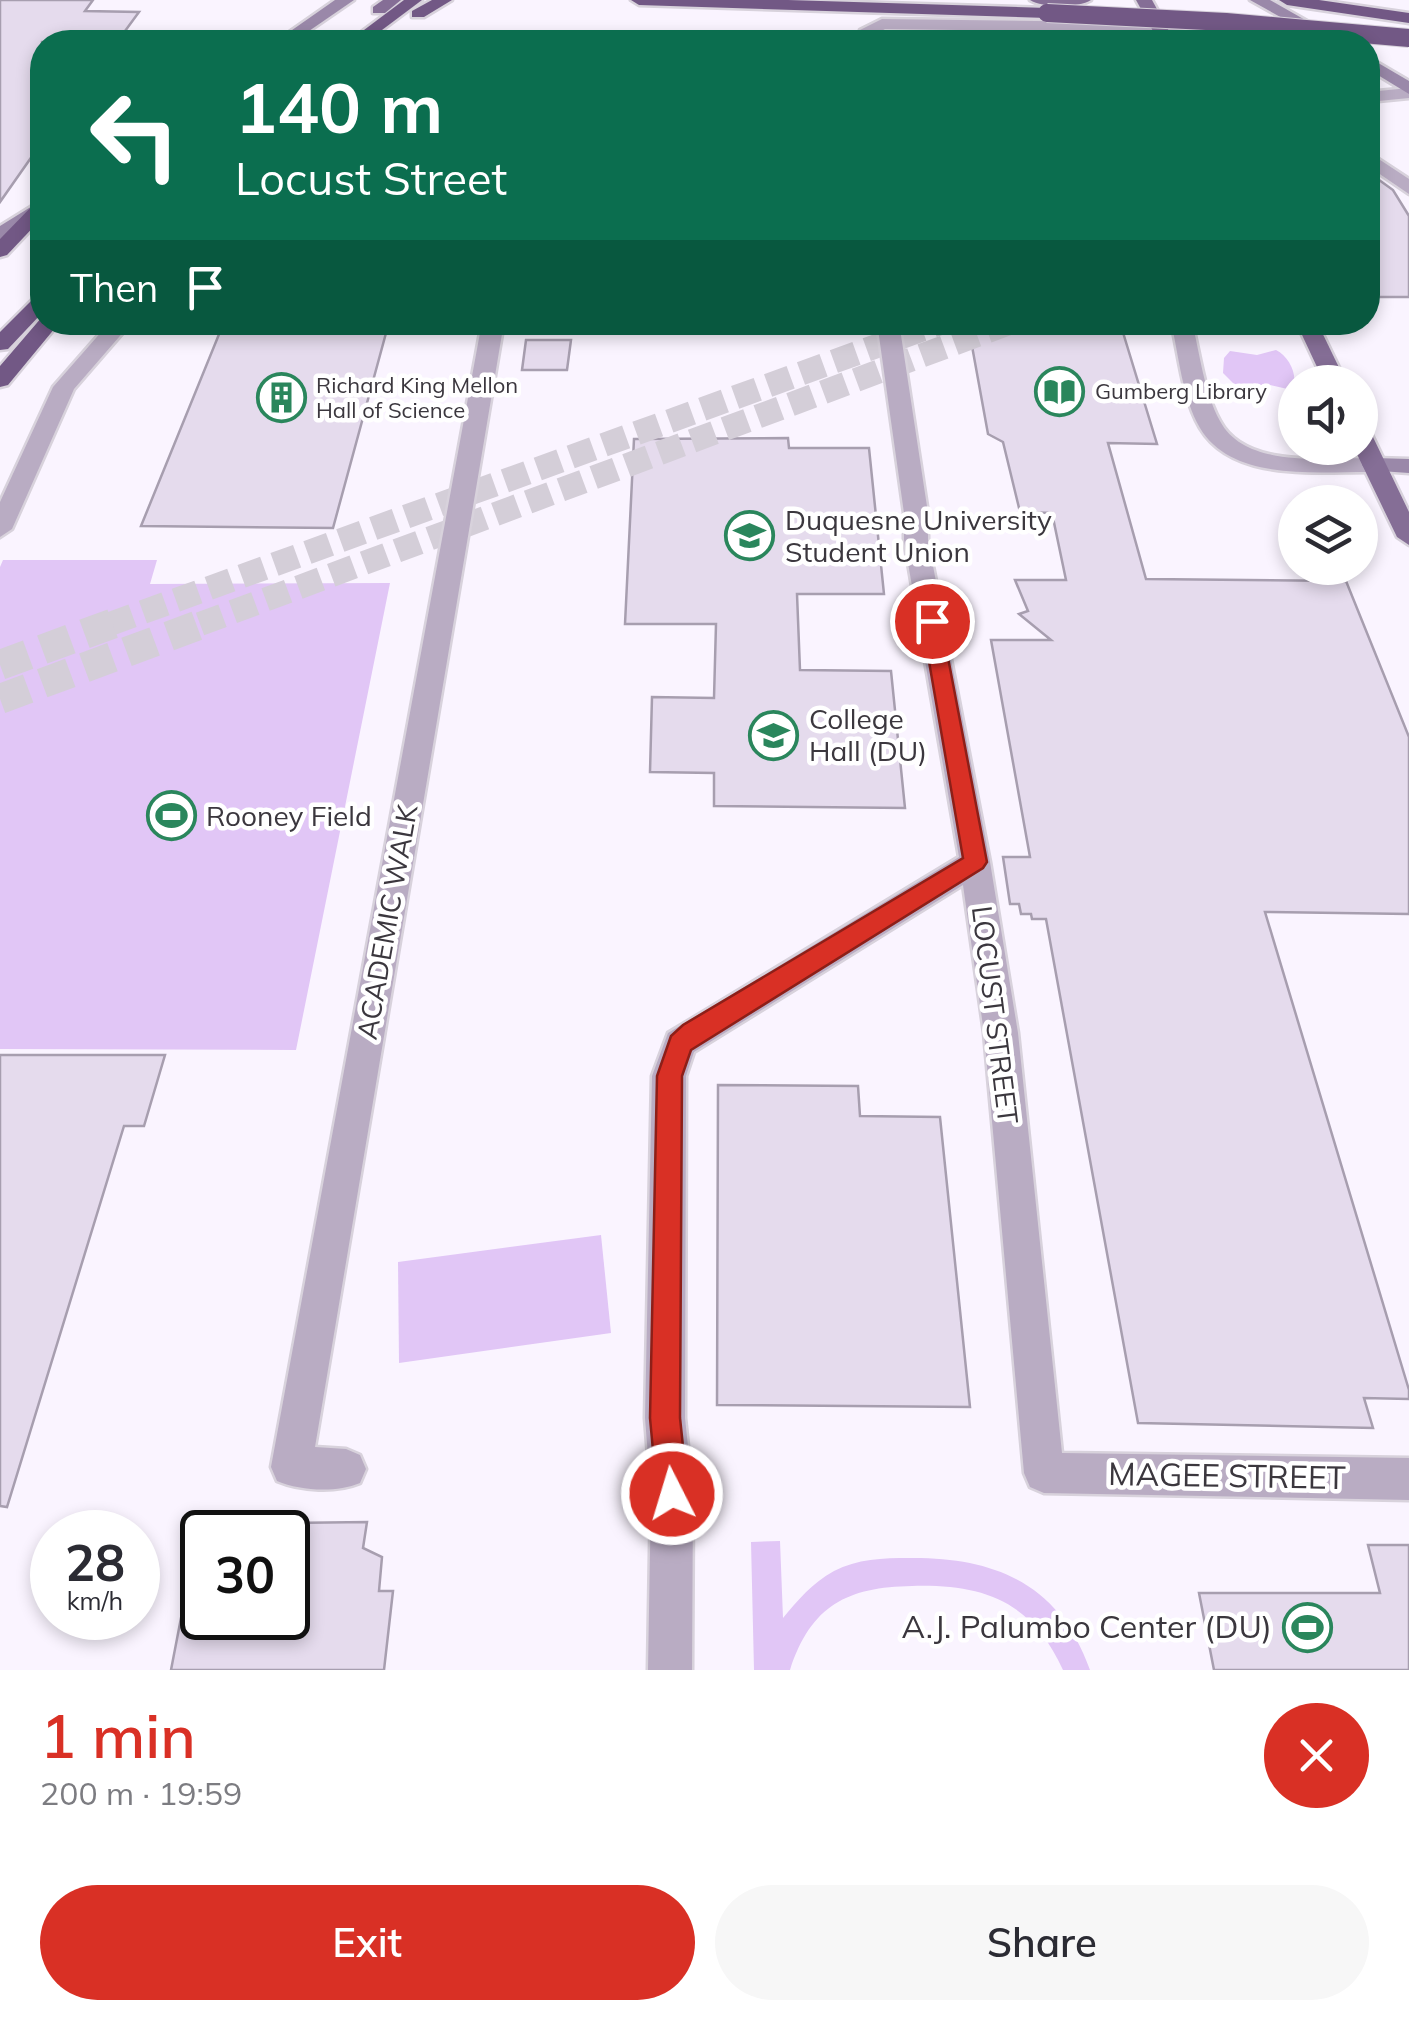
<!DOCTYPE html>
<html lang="en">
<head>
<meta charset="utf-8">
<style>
	body { margin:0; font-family:Mulish,sans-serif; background:#f7f7f7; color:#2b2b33; height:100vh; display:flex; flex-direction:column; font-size:38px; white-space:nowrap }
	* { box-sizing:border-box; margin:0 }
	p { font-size:32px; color:#7c7c81 }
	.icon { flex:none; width:55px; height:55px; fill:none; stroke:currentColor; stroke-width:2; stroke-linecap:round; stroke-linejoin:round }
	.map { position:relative; height:1670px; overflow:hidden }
	.panel { display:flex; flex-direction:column; background:#fff; flex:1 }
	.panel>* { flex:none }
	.banner { position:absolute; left:30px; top:30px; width:1350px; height:305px; border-radius:40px; box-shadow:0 5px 15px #0003; background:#0b6e4f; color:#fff; overflow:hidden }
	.fabs { position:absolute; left:1278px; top:365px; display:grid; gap:20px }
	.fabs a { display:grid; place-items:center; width:100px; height:100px; border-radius:50%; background:#fff; box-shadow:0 5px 15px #0003; font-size:50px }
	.speed { position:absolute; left:30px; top:1510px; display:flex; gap:20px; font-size:50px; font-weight:700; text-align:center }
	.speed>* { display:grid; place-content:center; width:130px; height:130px; border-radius:50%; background:#fff; box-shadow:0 5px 15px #0003; line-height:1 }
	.speed small { font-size:25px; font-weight:400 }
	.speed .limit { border:5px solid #111; border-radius:15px; background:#fff; color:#111 }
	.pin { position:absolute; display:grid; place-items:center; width:85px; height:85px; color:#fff; margin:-42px; border:5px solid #fff; border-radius:50%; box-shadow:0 2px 10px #0007 }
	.me { position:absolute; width:110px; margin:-55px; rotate:355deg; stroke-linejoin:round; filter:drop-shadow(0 0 8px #0008) }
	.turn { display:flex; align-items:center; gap:35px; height:210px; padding:0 40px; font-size:45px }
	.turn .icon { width:130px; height:130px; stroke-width:2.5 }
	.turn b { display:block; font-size:70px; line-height:85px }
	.then { display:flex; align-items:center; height:95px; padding:0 40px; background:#0003; gap:20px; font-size:38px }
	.round { display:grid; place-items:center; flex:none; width:105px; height:105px; border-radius:52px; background:#f7f7f7 }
	.head { display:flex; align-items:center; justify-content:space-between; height:170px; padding:0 40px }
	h1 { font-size:60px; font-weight:600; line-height:75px; color:#d93025 }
	.action { display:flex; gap:20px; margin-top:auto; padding:20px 40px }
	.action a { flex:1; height:115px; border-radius:60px; background:#d93025; color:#fff; font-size:40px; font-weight:600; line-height:115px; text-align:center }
	.action a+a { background:#f7f7f7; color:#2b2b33 }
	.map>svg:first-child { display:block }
	.green { fill:#e1c6f6 }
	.building { fill:#e5dbed; stroke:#a79eaf; stroke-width:2.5 }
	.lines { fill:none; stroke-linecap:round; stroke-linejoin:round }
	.secondary-tunnel-far1 { stroke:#d4ced8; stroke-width:24; stroke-dasharray:24 11; stroke-linecap:butt }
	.secondary-tunnel { stroke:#d4ced8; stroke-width:30; stroke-dasharray:30 15; stroke-linecap:butt }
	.street-casing { stroke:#d8d2dc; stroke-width:5 }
	.secondary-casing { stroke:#d8d2dc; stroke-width:5 }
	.primary-casing { stroke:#d8d2dc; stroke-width:5 }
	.highway-casing { stroke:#d8d2dc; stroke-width:5 }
	.street { fill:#b9acc3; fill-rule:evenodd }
	.secondary { fill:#9a88a9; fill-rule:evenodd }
	.primary { fill:#856e96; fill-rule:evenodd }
	.highway { fill:#725885; fill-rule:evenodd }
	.highway-bridge-casing { stroke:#d8d2dc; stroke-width:20; stroke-linecap:butt }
	.highway-bridge { stroke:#725885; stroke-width:18 }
	.route { fill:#d93025; stroke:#8d1f18; stroke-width:2.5 }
	.labels { text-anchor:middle; stroke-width:9; stroke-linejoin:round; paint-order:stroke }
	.far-poi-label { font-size:22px; fill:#3b373e; stroke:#fff; text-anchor:start }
	.poi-label { font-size:28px; fill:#3b373e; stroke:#fff; text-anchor:start }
	.street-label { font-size:28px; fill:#3b373e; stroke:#fff }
	.near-street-label { font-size:32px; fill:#3b373e; stroke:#fff }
	.near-poi-label { font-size:32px; fill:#3b373e; stroke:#fff; text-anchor:end }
</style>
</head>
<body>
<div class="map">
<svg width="1409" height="1670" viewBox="0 0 1409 1670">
	<rect width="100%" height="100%" fill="#faf4ff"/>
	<!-- green -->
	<g class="green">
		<path d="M1276,350c14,7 23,27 16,40l-26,-6 -26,6 -17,-17 1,-15 6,-7 27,4z"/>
		<polygon points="3,560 157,560 150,584 390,583 296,1050 0,1049 0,567"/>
		<polygon points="601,1235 611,1333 399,1363 398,1262"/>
		<path d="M780,1541l3,77c15,-18 29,-35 51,-47 23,-12 49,-13 75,-13 85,-1 150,25 181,112h-27c-31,-69 -80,-86 -151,-84 -64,1 -101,19 -122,84h-36l-3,-128z"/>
	</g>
	<!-- building -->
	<g class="building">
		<polygon points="0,0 93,0 85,11 139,12 117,42 42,42 42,142 0,202"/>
		<polygon points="1368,172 1393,190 1409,216 1409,297 1368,297"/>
		<polygon points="224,322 389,322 333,528 141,526"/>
		<polygon points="968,324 1121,326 1157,444 1108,443 1146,579 1346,581 1409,737 1409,914 1265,912 1409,1390 1409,1399 1364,1398 1373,1428 1138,1423 1046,919 1032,919 1031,914 1021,914 1019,904 1010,904 1003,857 1030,857 991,640 1051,640 1019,614 1028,611 1015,580 1066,580 1052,513 1020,512 1003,442 988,434"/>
		<polygon points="526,340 571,340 567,370 522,370"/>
		<polygon points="788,438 789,448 869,448 884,594 797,594 800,670 891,671 905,808 714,806 714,773 650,772 652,697 714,698 716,624 625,624 634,439"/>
		<polygon points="0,1055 165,1055 144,1126 124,1126 7,1507 0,1506"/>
		<polygon points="718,1085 858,1086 860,1116 940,1117 970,1407 717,1405"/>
		<polygon points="367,1522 363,1548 382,1557 379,1591 393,1591 384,1670 171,1670 181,1618 288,1618 288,1523"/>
		<polygon points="1368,1545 1409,1545 1409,1670 1214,1670 1199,1593 1380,1593"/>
	</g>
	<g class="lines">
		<!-- secondary-tunnel-far1 -->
		<g class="secondary-tunnel-far1">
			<polyline points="110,624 943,322"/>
			<polyline points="200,624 1012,322"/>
		</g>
		<!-- secondary-tunnel -->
		<g class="secondary-tunnel">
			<polyline points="0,665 117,622"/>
			<polyline points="0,699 207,622"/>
		</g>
		<defs>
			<g id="street">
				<polygon points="882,19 1192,23 1200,28 1192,33 885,29 874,35 875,42 859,42 860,30"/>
				<polygon points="1409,88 1409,98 1368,102 1368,92"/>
				<polygon points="1368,152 1409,179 1409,194 1368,166"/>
				<polygon points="110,322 132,322 74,389 12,529 0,537 0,502 53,387"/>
				<path d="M482,322h22l-189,1125 31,2 14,6 6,14 -6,14c-24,10 -59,8 -83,-2l-6,-14z"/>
				<polygon points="877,322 899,322 928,513 928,540 990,862 1018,1033 1062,1453 1409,1458 1409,1500 1044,1493 1030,1487 1024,1473 984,1033 963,885 694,1052 686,1076 685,1418 693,1494 692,1670 648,1670 651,1494 645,1418 652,1076 668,1033 959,857 904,540 904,513"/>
				<path d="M1171,322h21c8,32 12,70 28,99 26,49 108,36 154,37l12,7 -12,7c-55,-1 -141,11 -174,-44 -18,-31 -21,-72 -29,-106z"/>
			</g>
			<g id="secondary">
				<polygon points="335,0 354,0 293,42 275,42"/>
				<polygon points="1250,0 1270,0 1344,42 1325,42"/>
				<polygon points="1368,57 1409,81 1409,94 1368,69"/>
				<polygon points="42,200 42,214 0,241 0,226"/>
				<polygon points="1374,458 1409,459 1409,473 1366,470 1362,465"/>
			</g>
			<g id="primary">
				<polygon points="383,0 401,0 385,13 373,13 373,7"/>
				<path d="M1030,0h61c-13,8 -48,8 -61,0z"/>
				<polygon points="1136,0 1152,0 1175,42 1159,42"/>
				<polygon points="1296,322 1317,322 1346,382 1324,382"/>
				<polygon points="1360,428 1372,435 1409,512 1409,545 1397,537 1354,448 1360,448"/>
			</g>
			<g id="highway">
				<polygon points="404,0 422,0 366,42 348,42"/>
				<polygon points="432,0 452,0 424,17 412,17 412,11"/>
				<polygon points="631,0 788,0 1047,8 1055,13 1047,18 639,5"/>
				<polygon points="1279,0 1319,0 1409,13 1409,23 1287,5"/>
				<polygon points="42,201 42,218 7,255 0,257 0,239 35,203"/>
				<polygon points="42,295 42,313 8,349 0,350 0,332 35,297"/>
				<polygon points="42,317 42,322 60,322 8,385 0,387 0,366"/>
			</g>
		</defs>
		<!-- street casing -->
		<use href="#street" class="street-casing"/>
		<!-- secondary casing -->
		<use href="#secondary" class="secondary-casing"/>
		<!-- primary casing -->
		<use href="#primary" class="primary-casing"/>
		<!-- highway casing -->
		<use href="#highway" class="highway-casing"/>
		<!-- street -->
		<use href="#street" class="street"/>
		<!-- secondary -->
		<use href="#secondary" class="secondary"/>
		<!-- primary -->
		<use href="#primary" class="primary"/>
		<!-- highway -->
		<use href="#highway" class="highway"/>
		<defs>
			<polyline id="highway-bridge" points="1047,13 1226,22 1409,38"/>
		</defs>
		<!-- highway-bridge casing -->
		<use href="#highway-bridge" class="highway-bridge-casing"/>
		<!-- highway-bridge -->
		<use href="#highway-bridge" class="highway-bridge"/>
	</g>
	<!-- route -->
	<polygon class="route" points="932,614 941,621 987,862 983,868 691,1050 682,1076 680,1418 688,1494 683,1505 672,1509 661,1505 657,1494 650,1418 657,1076 671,1036 683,1025 963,858 922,621"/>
	<!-- icons -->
	<defs>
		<symbol id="library-ring" viewBox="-11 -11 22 22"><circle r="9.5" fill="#fff" stroke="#2a865c" stroke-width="1.5"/><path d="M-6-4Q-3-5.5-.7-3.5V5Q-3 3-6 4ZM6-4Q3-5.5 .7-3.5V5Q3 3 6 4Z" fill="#2a865c"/></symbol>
		<symbol id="building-ring" viewBox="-11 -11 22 22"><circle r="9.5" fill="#fff" stroke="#2a865c" stroke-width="1.5"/><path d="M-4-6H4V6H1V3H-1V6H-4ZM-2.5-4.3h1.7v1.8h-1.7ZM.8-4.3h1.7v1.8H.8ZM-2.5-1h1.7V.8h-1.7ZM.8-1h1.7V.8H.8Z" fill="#2a865c"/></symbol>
		<symbol id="university-ring" viewBox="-11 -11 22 22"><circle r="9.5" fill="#fff" stroke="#2a865c" stroke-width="1.5"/><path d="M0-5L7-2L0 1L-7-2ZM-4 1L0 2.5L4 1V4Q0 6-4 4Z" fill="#2a865c"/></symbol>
		<symbol id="stadium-ring" viewBox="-11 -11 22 22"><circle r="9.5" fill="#fff" stroke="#2a865c" stroke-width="1.5"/><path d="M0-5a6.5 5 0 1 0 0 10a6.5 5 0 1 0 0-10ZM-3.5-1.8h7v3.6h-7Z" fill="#2a865c"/></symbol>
	</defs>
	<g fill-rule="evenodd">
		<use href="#library-ring" x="1032" y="364" width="55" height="55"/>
		<use href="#building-ring" x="254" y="370" width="55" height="55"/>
		<use href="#university-ring" x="722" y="508" width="55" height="55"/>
		<use href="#university-ring" x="746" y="708" width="55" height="55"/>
		<use href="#stadium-ring" x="144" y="788" width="55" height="55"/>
		<use href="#stadium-ring" x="1280" y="1600" width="55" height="55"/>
	</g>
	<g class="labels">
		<!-- far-poi labels -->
		<g class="far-poi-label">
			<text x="316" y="393">Richard King Mellon<tspan x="316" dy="25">Hall of Science</tspan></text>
			<text x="1095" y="399">Gumberg Library</text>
		</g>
		<!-- poi labels -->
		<g class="poi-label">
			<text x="785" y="530">Duquesne University<tspan x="785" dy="32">Student Union</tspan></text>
			<text x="809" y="729">College<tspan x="809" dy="32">Hall (DU)</tspan></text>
			<text x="206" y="826">Rooney Field</text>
		</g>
		<!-- street labels -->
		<g class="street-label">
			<text transform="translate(387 922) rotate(-80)" y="10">ACADEMIC WALK</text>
			<text transform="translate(995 1015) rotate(83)" y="10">LOCUST STREET</text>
		</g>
		<!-- near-street labels -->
		<g class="near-street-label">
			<text transform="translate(1227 1476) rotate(1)" y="11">MAGEE STREET</text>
		</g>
		<!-- near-poi labels -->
		<g class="near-poi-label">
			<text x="1272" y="1638">A.J. Palumbo Center (DU)</text>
		</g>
	</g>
</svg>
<div class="fabs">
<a><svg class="icon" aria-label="sound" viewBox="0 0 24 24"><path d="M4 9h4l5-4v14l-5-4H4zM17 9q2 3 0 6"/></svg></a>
<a><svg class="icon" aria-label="layers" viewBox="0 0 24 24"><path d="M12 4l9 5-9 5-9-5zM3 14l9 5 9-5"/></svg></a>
</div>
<div class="speed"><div>28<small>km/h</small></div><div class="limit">30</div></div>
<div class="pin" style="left:932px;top:621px;background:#d93025"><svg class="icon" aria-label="arrive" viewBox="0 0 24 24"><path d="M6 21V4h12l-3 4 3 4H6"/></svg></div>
<svg class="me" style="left:672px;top:1494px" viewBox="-20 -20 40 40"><circle r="17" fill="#d93025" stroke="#fff" stroke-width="3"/><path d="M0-11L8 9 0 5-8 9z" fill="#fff"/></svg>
<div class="banner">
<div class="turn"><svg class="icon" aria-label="left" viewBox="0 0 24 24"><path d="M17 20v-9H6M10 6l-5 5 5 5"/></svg><div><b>140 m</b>Locust Street</div></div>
<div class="then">Then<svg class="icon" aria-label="arrive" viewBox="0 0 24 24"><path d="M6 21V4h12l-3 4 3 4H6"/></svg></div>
</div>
</div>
<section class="panel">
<div class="head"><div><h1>1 min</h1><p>200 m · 19:59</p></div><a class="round" style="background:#d93025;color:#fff"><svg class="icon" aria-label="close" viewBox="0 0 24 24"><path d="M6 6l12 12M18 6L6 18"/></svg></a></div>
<div class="action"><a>Exit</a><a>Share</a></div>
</section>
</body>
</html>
